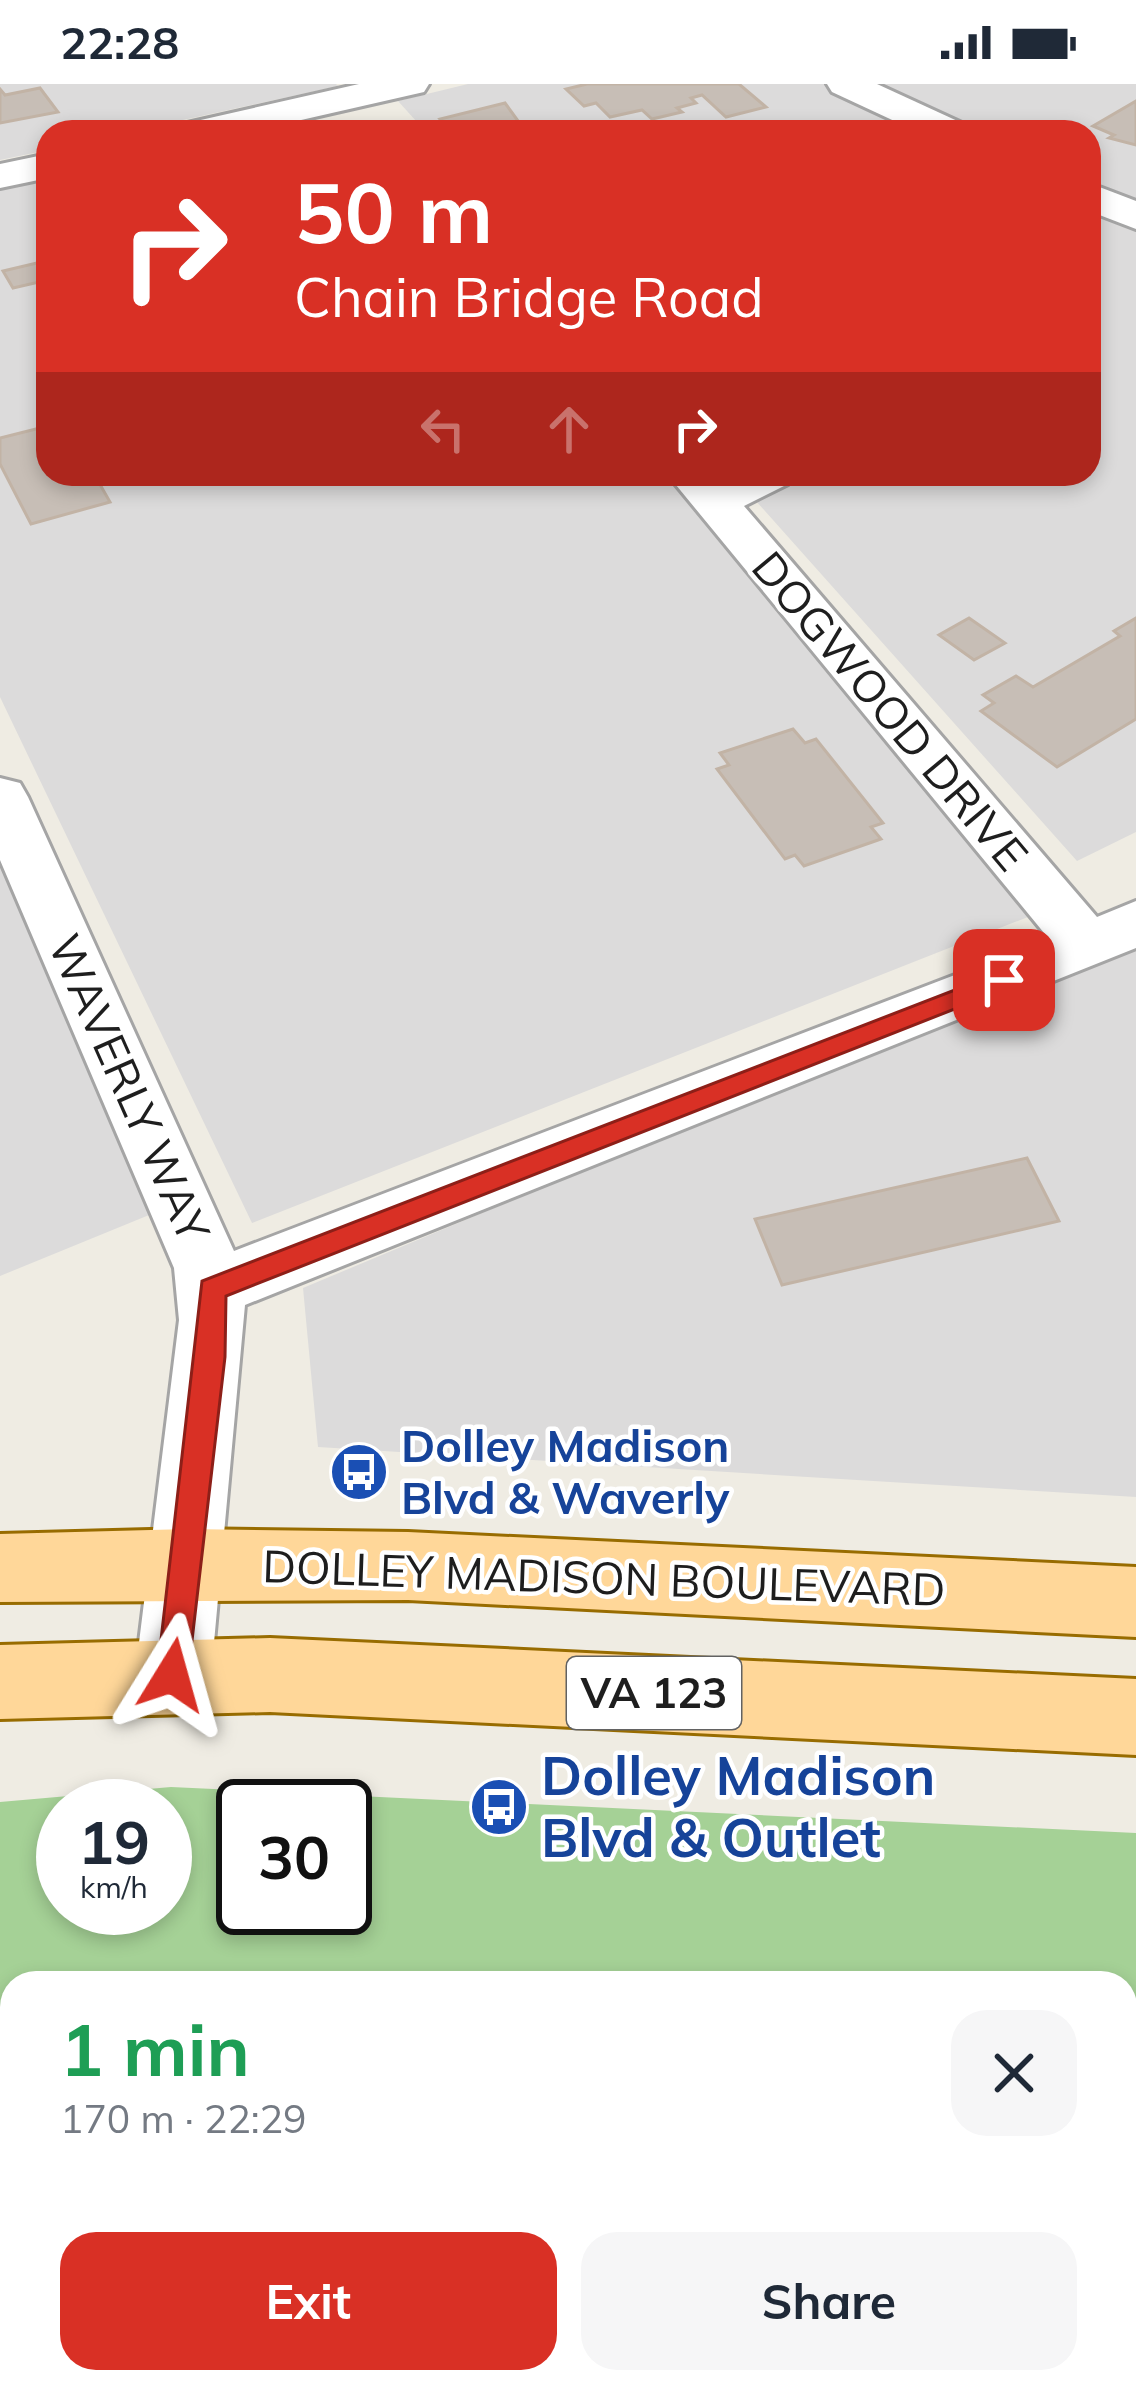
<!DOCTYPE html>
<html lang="en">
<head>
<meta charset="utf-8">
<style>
	body { margin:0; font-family:Mulish,sans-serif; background:#f6f6f7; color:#1f2937; height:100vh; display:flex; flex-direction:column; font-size:45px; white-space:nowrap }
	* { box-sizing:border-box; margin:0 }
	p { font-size:39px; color:#747a83 }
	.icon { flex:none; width:66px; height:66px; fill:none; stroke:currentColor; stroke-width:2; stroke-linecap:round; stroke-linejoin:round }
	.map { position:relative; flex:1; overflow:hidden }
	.details { position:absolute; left:0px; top:1887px; width:1137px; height:423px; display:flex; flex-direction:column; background:#fff; border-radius:36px 36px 0 0; box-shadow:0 6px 18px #0003 }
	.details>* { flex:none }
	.banner { position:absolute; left:36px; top:36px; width:1065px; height:366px; border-radius:36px; box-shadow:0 6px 18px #0003; background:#d93025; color:#fff; overflow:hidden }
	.speed { position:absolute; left:36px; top:1695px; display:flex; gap:24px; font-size:60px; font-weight:700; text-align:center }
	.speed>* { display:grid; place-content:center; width:156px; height:156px; border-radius:50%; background:#fff; box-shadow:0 6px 18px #0003; line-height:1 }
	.speed small { font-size:30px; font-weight:400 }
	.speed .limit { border:6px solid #111; border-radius:18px; background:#fff; color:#111 }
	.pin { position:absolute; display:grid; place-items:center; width:102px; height:102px; color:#fff; margin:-51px; border-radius:24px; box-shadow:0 6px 18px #0006 }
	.me { position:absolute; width:132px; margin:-66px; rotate:8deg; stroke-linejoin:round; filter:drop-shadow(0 0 9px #0008) }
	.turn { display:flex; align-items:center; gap:42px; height:252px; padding:0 60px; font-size:54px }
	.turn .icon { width:156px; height:156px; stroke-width:2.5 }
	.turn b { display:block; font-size:84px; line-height:102px }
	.lanes { display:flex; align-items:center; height:114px; padding:0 60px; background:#0003; justify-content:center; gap:60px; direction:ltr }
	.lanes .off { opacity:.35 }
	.round { display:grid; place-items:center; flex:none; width:126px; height:126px; border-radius:36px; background:#f6f6f7 }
	.summary { display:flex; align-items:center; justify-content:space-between; height:204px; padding:0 60px }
	h1 { font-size:72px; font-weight:700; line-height:90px; color:#1e9e55 }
	.primary-button { display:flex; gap:24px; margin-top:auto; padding:24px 60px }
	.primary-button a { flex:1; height:138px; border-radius:36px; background:#d93025; color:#fff; font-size:48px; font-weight:700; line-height:138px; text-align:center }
	.primary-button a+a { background:#f6f6f7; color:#1f2937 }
	.status { display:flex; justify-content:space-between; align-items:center; height:84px; padding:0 60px; background:#fff; direction:ltr }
	.status svg { height:33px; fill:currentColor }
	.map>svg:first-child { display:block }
	.residential { fill:#dcdbdb }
	.forest { fill:#a5d196; fill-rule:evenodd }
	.building { fill:#c7beb6; stroke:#c2b3a5; stroke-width:3 }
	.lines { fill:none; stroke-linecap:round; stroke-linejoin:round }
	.minor-casing { stroke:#a5a5a5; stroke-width:6 }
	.major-casing { stroke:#986c00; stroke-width:6 }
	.minor { fill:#fff; fill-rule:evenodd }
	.major { fill:#ffd799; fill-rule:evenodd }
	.route { fill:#d93025; stroke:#8d1f18; stroke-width:3 }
	.labels { text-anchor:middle; stroke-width:9; stroke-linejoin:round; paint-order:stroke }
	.shield { fill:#fff; stroke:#626262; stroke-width:3 }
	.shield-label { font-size:42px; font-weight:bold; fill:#1e1e1e }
	.street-label { font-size:45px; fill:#1e1e1e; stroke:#fff }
	.transit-label { font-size:45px; font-weight:bold; fill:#164399; stroke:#fff; text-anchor:start }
	.near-transit-label { font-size:54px; font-weight:bold; fill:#164399; stroke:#fff; text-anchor:start }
</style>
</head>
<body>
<div class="status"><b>22:28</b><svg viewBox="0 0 49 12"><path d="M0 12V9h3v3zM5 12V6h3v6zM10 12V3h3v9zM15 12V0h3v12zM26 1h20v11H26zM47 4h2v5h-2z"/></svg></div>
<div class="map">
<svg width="1136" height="2309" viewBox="0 0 1136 2309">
	<rect width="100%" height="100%" fill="#efece3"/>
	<!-- residential -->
	<g class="residential">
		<polygon points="0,0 336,0 338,2 128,48 48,48 48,66 0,76"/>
		<polygon points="468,0 824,0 929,48 426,48 398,17"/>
		<polygon points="883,0 1136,0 1136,116 1089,95 1089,48 987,48"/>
		<polygon points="48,86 48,390 664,390 1043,827 252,1139 0,613 0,98"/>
		<polygon points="1089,122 1136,143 1136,748 1077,777 732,390 1089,390"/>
		<polygon points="0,777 154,1129 0,1192"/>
		<polygon points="1136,855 1136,1413 318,1363 303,1204"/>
		<polygon points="0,1939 12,1941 12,2298 1044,2298 1060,2309 0,2309"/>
	</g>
	<!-- forest -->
	<path class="forest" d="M171,1703l965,46v560h-76l-16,-11h81v-399h-1113v41l-12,-1v-221zM63,1722h102v102h-102zM243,1722h102v102h-102z"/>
	<!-- building -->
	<g class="building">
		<polygon points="587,0 739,0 766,23 726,33 702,11 691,14 696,19 677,24 682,28 652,35 642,26 610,33 596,19 584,22 566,5"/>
		<polygon points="40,4 58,28 0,39 0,5 5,11"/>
		<polygon points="1136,17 1136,61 1109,54 1114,51 1093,42"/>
		<polygon points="505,19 526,48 451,47 440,35"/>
		<polygon points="41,178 48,196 13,204 3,187"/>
		<polygon points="48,342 48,390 94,390 110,418 31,440 0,380 0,354"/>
		<polygon points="969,534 1005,559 974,576 939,551"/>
		<polygon points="1136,534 1136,635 1057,683 981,627 994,619 983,611 1016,592 1033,603 1120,552 1114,547"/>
		<polygon points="793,645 805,659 816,655 883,739 871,743 881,755 804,782 795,771 785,775 717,685 729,681 720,669"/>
		<polygon points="1027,1074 1059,1137 782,1201 755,1135"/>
		<polygon points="0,2147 12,2158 12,2291 0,2280"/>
	</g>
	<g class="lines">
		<defs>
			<g id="minor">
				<polygon points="359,0 429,0 424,8 249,48 177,48 183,40"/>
				<polygon points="827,0 877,0 964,40 970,48 918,48 832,8"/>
				<polygon points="48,70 48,94 0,104 0,80"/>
				<polygon points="1089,99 1136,117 1136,145 1089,127"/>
				<polygon points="667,390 717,390 722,396 734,390 795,390 788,400 744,422 1097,833 1136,817 1136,864 245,1221 211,1591 200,1617 173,1628 146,1617 135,1591 179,1236 174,1184 0,776 0,694 20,699 28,713 234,1167 1049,855"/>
				<polygon points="879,2298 984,2298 989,2309 884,2309"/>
			</g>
			<g id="major">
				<polygon points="188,1445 408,1448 1136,1483 1136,1553 408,1516 0,1518 0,1450"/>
				<polygon points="270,1554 1136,1595 1136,1671 270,1628 0,1635 0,1561"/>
			</g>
		</defs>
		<!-- minor casing -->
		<use href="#minor" class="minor-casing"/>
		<!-- major casing -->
		<use href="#major" class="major-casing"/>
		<!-- minor -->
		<use href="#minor" class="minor"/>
		<!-- major -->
		<use href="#major" class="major"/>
	</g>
	<!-- route -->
	<polygon class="route" points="1004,887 1016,896 1013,902 226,1212 225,1273 188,1591 184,1601 172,1606 161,1601 157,1591 202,1197"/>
	<!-- icons -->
	<defs>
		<symbol id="bus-disc" viewBox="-11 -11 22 22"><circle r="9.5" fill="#1a4fb4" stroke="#fff"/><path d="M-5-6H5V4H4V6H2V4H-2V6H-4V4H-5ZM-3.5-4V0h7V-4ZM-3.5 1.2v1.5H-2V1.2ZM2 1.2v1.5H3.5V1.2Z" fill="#fff"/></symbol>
	</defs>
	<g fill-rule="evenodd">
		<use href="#bus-disc" x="326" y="1355" width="66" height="66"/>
		<use href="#bus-disc" x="466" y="1690" width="66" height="66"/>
	</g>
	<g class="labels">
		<!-- shield labels -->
		<rect class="shield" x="567" y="1573" width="174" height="72" rx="9"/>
		<g class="shield-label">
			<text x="654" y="1624">VA 123</text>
		</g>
		<!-- street labels -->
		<g class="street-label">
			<text transform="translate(890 627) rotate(50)" y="16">DOGWOOD DRIVE</text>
			<text transform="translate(129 1004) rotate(66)" y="16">WAVERLY WAY</text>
			<text transform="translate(604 1494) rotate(2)" y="16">DOLLEY MADISON BOULEVARD</text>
		</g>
		<!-- transit labels -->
		<g class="transit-label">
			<text x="401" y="1378">Dolley Madison<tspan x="401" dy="52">Blvd &amp; Waverly</tspan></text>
		</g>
		<!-- near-transit labels -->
		<g class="near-transit-label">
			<text x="541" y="1711">Dolley Madison<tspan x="541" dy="62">Blvd &amp; Outlet</tspan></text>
		</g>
	</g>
</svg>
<div class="speed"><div>19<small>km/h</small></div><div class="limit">30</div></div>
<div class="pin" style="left:1004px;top:896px;background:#d93025"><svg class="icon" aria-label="arrive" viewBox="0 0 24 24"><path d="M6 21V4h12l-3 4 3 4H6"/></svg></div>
<svg class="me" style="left:172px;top:1591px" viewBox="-20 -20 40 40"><path d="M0-17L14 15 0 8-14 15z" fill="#d93025" stroke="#fff" stroke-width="4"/></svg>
<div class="banner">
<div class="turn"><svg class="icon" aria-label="right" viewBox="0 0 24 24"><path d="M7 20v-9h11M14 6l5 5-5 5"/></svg><div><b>50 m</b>Chain Bridge Road</div></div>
<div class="lanes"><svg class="icon off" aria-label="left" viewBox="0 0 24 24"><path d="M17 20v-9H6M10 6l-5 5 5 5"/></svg><svg class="icon off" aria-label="ahead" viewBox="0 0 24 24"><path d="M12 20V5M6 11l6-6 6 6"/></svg><svg class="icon" aria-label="right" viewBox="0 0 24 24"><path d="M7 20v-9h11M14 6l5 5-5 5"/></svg></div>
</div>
<section class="details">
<div class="summary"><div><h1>1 min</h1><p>170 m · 22:29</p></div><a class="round"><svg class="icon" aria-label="close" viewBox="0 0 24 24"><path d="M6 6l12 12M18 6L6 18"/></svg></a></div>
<div class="primary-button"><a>Exit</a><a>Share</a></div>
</section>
</div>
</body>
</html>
